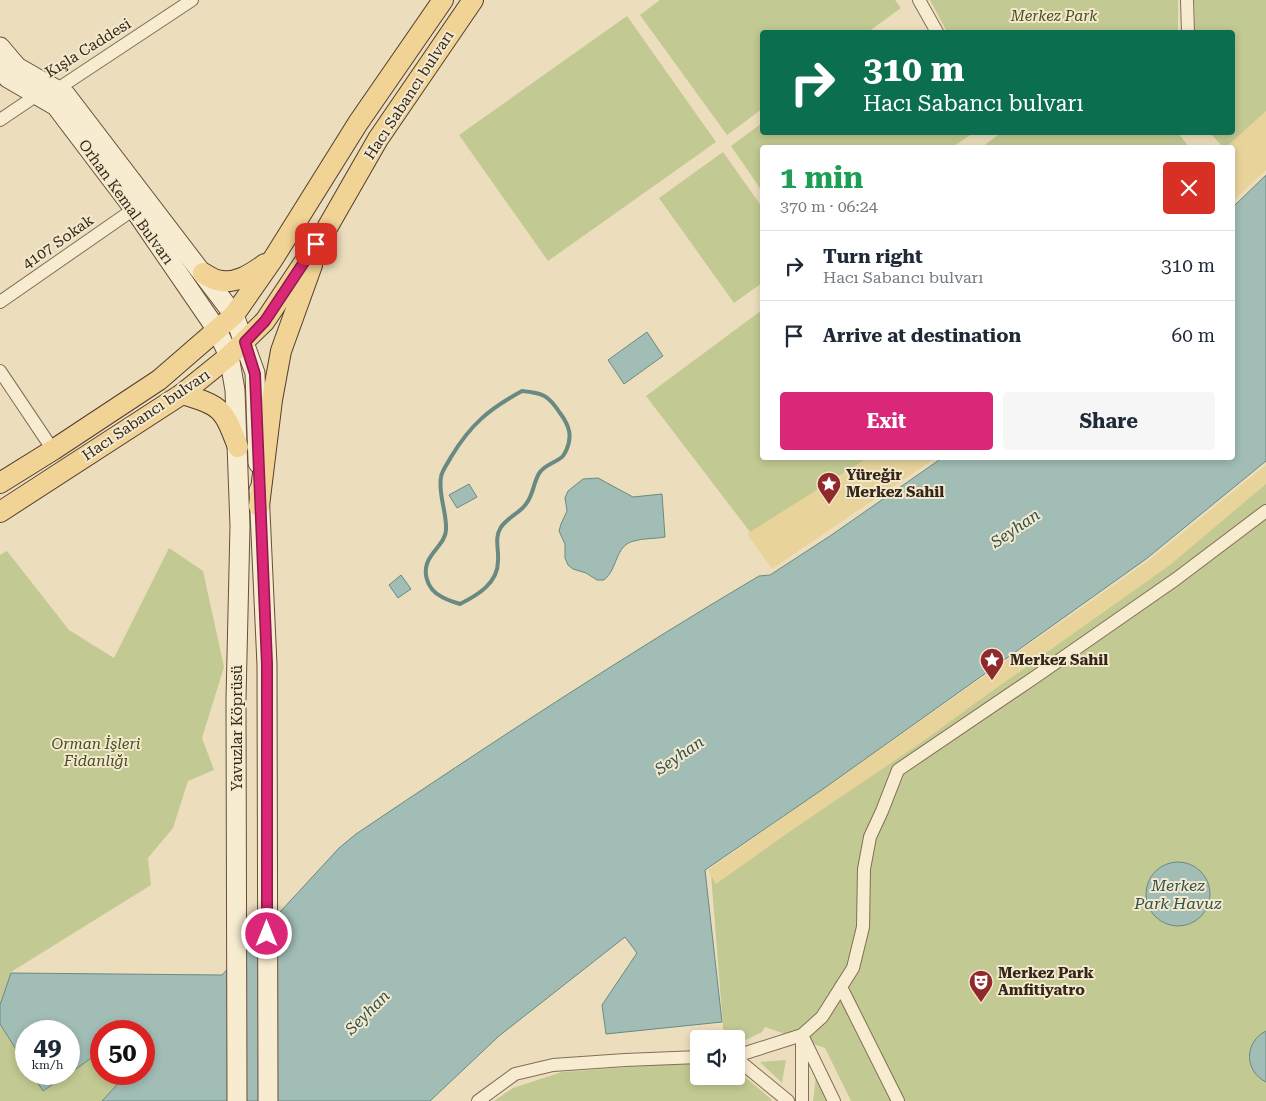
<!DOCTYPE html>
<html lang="en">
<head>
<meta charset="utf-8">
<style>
	body { margin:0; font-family:"Roboto Serif",serif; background:#f6f6f7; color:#1f2937; height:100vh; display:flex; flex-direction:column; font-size:19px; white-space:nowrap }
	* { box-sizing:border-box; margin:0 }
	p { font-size:16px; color:#747a83 }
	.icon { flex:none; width:28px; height:28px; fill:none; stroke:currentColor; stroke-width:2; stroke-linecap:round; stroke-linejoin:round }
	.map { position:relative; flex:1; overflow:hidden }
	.details { position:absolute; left:760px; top:145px; width:475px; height:315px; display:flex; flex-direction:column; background:#fff; border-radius:5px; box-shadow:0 2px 8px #0003 }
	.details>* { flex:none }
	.top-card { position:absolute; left:760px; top:30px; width:475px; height:105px; border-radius:5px; box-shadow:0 2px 8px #0003; background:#0b6e4f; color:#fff; overflow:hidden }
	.controls { position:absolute; left:690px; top:1030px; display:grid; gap:10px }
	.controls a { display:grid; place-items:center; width:55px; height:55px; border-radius:5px; background:#fff; box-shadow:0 2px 8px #0003; font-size:25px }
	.speed { position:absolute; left:15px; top:1020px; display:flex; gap:10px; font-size:25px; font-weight:700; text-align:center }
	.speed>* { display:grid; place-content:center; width:65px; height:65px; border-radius:50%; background:#fff; box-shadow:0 2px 8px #0003; line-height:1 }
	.speed small { font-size:12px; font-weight:400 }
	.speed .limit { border:8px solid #d22; background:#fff; color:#111 }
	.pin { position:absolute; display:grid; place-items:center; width:42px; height:42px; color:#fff; margin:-21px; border-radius:10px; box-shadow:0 2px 8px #0006 }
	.me { position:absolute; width:55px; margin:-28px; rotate:0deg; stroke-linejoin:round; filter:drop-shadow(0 0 4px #0008) }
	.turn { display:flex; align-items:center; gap:18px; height:105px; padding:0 20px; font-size:22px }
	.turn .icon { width:65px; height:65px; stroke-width:2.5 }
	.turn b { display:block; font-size:35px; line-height:42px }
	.round { display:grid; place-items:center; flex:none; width:52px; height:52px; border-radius:5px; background:#f6f6f7 }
	.headline { display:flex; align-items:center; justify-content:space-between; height:85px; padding:0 20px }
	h1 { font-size:30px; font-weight:700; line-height:38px; color:#1e9e55 }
	.primary-button { display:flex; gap:10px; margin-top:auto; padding:10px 20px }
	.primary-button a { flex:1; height:58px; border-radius:5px; background:#db2777; color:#fff; font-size:20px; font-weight:700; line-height:58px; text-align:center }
	.primary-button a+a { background:#f6f6f7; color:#1f2937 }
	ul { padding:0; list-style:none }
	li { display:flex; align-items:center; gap:15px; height:70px; padding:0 20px; border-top:1px solid #e0e1e3 }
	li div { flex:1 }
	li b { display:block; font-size:19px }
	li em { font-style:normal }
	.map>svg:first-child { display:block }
	.green { fill:#c3c992 }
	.sand { fill:#e8d39a }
	.water { fill:#a1bdb5; stroke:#698a82 }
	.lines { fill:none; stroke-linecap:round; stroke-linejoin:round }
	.stream { stroke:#698a82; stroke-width:4 }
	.minor-casing { stroke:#836e57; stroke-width:14 }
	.secondary-casing { stroke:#654f3b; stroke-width:21 }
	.primary-casing { stroke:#513d2c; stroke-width:22 }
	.minor { stroke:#f7ebd0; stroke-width:12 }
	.secondary { stroke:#f7ebd0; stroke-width:19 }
	.primary { stroke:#f0d395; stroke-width:20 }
	.route-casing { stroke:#8e194d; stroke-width:12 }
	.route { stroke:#db2777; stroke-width:9 }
	.labels { text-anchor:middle; stroke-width:4; stroke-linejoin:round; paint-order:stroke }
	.park-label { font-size:15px; font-style:italic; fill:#444f23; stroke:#f4e8cd }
	.street-label { font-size:15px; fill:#33271b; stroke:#f4e8cd }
	.poi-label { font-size:15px; font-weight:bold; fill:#33271b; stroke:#f4e8cd; text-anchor:start }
	.water-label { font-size:16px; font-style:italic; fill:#2b5250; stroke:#f4e8cd }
</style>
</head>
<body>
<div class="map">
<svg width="1266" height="1101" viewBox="0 0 1266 1101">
	<rect width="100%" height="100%" fill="#ecdebd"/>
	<!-- green -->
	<g class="green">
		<polygon points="660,0 895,0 901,8 868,32 762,32 762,109 727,135 640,15"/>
		<polygon points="930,0 1178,0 1178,32 947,32"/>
		<polygon points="1194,0 1266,0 1266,132 1232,148 1223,147 1210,133 1232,132 1232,32 1195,32"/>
		<polygon points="627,16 716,142 548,261 459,135"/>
		<polygon points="762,123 762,132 968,132 970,135 953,147 762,148 762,191 731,146"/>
		<polygon points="1002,132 1178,133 1189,147 982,147"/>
		<polygon points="723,152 762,207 762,283 734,303 659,198"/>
		<polygon points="762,310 762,458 887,458 757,541 646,396"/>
		<polygon points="1266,475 1266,1101 851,1101 825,1048 765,1027 762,1032 739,1043 736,1044 736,1039 724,1039 711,874 834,795"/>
		<polygon points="169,548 203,571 224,667 202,738 214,770 188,781 173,828 148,858 151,885 11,972 0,1005 0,555 7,551 69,630 114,658"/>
		<polygon points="0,1024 26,1065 26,1074 32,1074 43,1091 101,1051 101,1074 127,1074 102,1101 0,1101"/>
		<polygon points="786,1060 782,1083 760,1062"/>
		<polygon points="685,1063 699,1065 699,1076 736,1076 736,1071 739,1072 771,1099 772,1101 494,1101 513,1088 562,1072"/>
		<polygon points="816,1077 827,1101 813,1101"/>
	</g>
	<!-- sand -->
	<g class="sand">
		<polygon points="1266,111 1266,170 1233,201 1232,148 1226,147"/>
		<polygon points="867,458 935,458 772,569 747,534"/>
		<polygon points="1266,465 1266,484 1170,565 974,704 922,742 792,830 716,884 708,870 1148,561"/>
	</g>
	<!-- water -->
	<g class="water">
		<path d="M1266,175v286l-120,98 -323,230 -118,81 17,152 -116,12 -4,-29 35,-52 -12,-16 -126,99 -69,65h-328l25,-27h17v-43h-43v20l-32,23v-43h-43v34l-26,-41v-19l11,-32 211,2 117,-127 17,-14c132,-89 266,-177 403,-258l11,-1 60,-39 112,-78h290l1,-251z"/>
		<polygon points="647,332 663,356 624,384 608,360"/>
		<path d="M598,478l35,19 29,-3 3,43c-10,2 -22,1 -31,4 -19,4 -16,28 -30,39h-7l-11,-7 -13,-4 -5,-4 -3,-7v-14l-6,-13 2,-7 6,-13 -2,-13 3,-7 15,-12z"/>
		<polygon points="469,484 477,497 457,508 449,495"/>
		<polygon points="401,575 411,589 398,598 389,585"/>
		<circle cx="1178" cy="894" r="32"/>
		<path d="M1266,1031v51c-22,-11 -22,-40 0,-51z"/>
		<polygon points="32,1074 68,1074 43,1091"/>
	</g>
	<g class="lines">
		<!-- stream -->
		<path class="stream" d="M522,391c21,2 26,4 38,22 9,12 13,23 6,38 -1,1 -3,6 -4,6 -7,6 -16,7 -22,15 -7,10 -6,22 -14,32 -6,9 -18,13 -25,23 -7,11 -2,22 -3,34 0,22 -20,34 -38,43 -6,-2 -13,-4 -18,-7 -16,-8 -21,-27 -11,-41 5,-8 15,-16 15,-26 1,-18 -8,-35 -5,-53 1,-7 7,-14 10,-20 20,-33 38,-48 71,-66z"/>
		<defs>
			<g id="minor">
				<polyline points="919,0 937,32"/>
				<polyline points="1187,0 1188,32"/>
				<polyline points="0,120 37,95 56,90 192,0"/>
				<polyline points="0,302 134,209"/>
				<polyline points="0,371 53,450"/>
				<polyline points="841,987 898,1101"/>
				<polyline points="802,1035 834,1101"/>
				<polyline points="802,1040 802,1101"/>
				<polyline points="736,1056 802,1035 822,1017 853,968 863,927 864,869 870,837 882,811 898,770 1038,675 1176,579 1266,511"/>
				<polyline points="736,1061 743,1064 788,1101"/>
				<polyline points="478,1101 515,1074 553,1065 625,1060 699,1057"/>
			</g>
			<g id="secondary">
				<polyline points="0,47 17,67 66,95 234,315 255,373 258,463"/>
				<polyline points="0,69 8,78 56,106 134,209 217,330 229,356 235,390 240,526 236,699 237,1101"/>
				<polyline points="259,490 267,665 268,1101"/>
			</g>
			<g id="primary">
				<path d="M203,273c4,2 9,6 14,7 18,5 34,-6 48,-16"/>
				<path d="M182,394c40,12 41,14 56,53"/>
				<polyline points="0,483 53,450 159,380 234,315 273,259 358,123 443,0"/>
				<polyline points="259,506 272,400 281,351 312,265"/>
				<polyline points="0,512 182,394 229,356 265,321 327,228 378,139 473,0"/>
			</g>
		</defs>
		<!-- minor casing -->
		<use href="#minor" class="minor-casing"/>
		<!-- secondary casing -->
		<use href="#secondary" class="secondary-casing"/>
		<!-- primary casing -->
		<use href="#primary" class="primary-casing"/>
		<!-- minor -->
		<use href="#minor" class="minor"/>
		<!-- secondary -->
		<use href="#secondary" class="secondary"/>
		<!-- primary -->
		<use href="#primary" class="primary"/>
	</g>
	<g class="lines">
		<defs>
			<polyline id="route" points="267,934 267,664 255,374 245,342 265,321 316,244"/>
		</defs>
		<!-- route casing -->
		<use href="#route" class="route-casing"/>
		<!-- route -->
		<use href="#route" class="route"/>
	</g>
	<!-- icons -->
	<defs>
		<symbol id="sight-pin" viewBox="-11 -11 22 30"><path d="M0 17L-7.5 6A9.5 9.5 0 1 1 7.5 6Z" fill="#90292b" stroke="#f4e8cd"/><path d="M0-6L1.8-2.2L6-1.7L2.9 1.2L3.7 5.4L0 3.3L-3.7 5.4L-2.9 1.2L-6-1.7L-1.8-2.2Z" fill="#fff"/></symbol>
		<symbol id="theatre-pin" viewBox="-11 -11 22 30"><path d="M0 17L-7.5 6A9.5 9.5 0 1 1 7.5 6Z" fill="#90292b" stroke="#f4e8cd"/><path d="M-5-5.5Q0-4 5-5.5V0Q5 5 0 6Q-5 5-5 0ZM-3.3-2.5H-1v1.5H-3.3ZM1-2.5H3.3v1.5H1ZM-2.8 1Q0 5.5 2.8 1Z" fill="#fff"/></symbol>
	</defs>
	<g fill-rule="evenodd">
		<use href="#sight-pin" x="815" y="470" width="28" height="38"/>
		<use href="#sight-pin" x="978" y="646" width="28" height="38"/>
		<use href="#theatre-pin" x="967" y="968" width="28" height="38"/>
	</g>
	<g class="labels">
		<!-- park labels -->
		<g class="park-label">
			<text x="1054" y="21">Merkez Park</text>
			<text x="96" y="749">Orman İşleri<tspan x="96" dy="17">Fidanlığı</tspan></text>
		</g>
		<!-- street labels -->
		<g class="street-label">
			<text transform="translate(88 48) rotate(-32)" y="5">Kışla Caddesi</text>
			<text transform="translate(409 95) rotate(-57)" y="5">Hacı Sabancı bulvarı</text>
			<text transform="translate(126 202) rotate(54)" y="5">Orhan Kemal Bulvarı</text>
			<text transform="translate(58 242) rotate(-35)" y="5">4107 Sokak</text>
			<text transform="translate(146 415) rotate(-34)" y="5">Hacı Sabancı bulvarı</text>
			<text transform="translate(237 728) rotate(-90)" y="5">Yavuzlar Köprüsü</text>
		</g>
		<!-- poi labels -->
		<g class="poi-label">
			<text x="846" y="480">Yüreğir<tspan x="846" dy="17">Merkez Sahil</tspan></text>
			<text x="1010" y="665">Merkez Sahil</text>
			<text x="998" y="978">Merkez Park<tspan x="998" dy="17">Amfitiyatro</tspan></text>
		</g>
		<!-- water labels -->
		<g class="water-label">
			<text transform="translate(1015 528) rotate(-34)" y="6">Seyhan</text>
			<text transform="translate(679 755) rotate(-34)" y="6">Seyhan</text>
			<text x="1178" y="891">Merkez<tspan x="1178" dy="18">Park Havuz</tspan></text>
			<text transform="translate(367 1012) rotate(-45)" y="6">Seyhan</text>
		</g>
	</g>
</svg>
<div class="controls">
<a><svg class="icon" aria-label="sound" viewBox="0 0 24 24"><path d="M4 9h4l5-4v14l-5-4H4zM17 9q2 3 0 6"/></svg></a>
</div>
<div class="speed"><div>49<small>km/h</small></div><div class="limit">50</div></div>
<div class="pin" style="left:316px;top:244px;background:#d93025"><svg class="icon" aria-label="arrive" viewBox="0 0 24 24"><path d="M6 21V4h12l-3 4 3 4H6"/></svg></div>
<svg class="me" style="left:267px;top:934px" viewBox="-20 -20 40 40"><circle r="17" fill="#db2777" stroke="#fff" stroke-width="3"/><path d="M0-11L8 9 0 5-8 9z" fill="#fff"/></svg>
<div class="top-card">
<div class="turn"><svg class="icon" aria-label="right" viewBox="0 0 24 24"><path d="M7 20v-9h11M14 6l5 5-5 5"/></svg><div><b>310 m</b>Hacı Sabancı bulvarı</div></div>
</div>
<section class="details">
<div class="headline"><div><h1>1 min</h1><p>370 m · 06:24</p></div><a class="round" style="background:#d93025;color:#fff"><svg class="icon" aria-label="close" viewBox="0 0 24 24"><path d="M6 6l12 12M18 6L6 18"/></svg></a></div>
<ul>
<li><svg class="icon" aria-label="right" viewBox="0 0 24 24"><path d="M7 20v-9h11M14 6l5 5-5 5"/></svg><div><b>Turn right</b><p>Hacı Sabancı bulvarı</p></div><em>310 m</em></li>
<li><svg class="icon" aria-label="arrive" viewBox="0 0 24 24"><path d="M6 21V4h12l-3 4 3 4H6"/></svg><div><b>Arrive at destination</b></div><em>60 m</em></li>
</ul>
<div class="primary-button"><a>Exit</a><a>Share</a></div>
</section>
</div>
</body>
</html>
